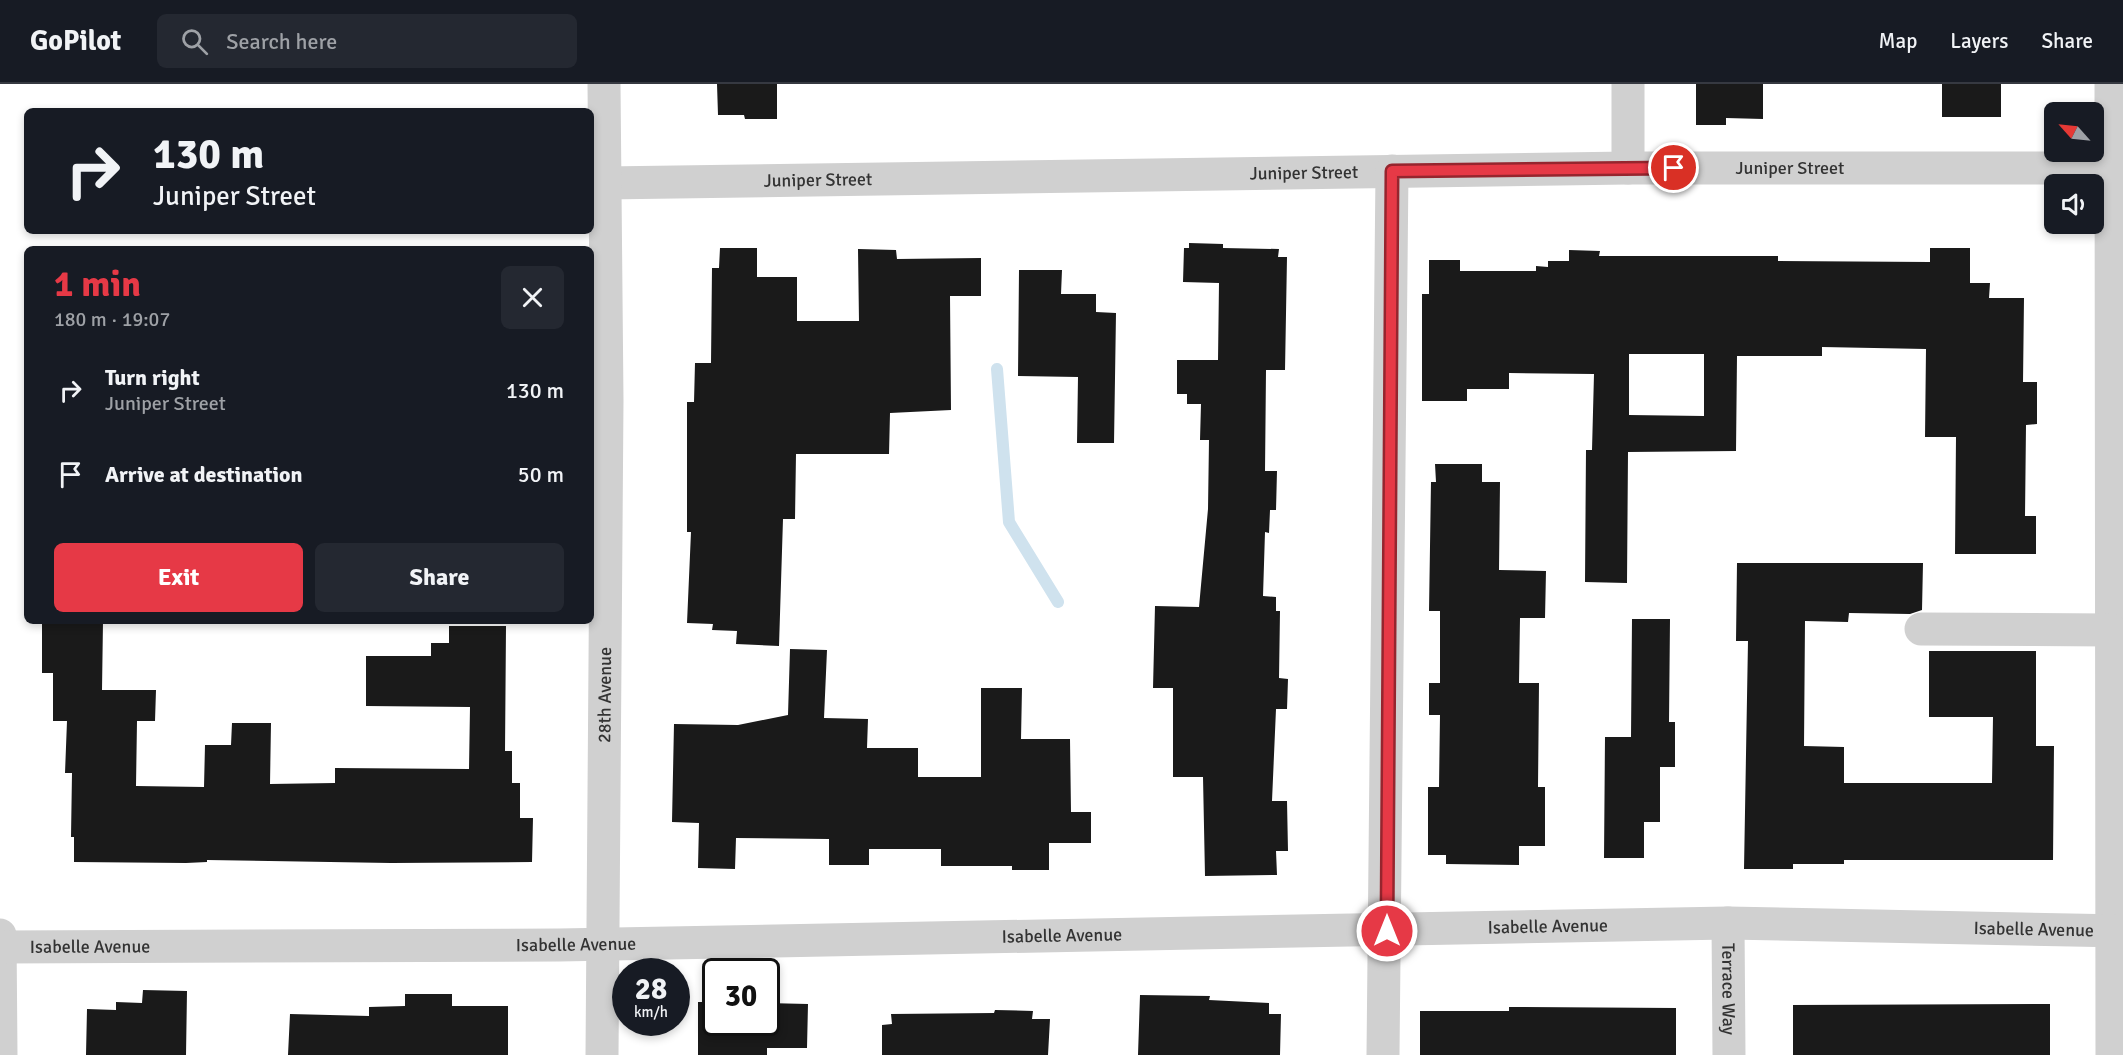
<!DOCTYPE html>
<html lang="en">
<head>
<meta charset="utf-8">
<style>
	body { margin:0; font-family:Signika,sans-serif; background:#242831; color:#f1f3f6; height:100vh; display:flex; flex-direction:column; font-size:22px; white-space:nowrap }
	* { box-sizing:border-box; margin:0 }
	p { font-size:20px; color:#9ea1a6 }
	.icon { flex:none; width:33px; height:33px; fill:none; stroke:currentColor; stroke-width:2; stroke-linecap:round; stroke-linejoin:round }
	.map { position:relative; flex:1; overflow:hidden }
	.sheet { position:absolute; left:24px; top:162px; width:570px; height:378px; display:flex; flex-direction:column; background:#171b24; border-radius:9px; box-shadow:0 3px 9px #0003 }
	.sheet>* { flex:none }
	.hud { position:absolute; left:24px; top:24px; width:570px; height:126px; border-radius:9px; box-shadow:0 3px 9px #0003; background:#171b24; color:#f1f3f6; overflow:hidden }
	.needle { width:39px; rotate:297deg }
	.controls { position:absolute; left:2044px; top:18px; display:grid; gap:12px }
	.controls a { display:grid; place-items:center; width:60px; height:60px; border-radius:9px; background:#171b24; box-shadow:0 3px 9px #0003; font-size:30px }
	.speed { position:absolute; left:612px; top:874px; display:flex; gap:12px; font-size:30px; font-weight:700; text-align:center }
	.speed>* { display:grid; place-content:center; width:78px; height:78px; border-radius:50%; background:#171b24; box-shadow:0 3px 9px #0003; line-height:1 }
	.speed small { font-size:15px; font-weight:400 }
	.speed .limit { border:3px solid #111; border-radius:9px; background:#fff; color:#111 }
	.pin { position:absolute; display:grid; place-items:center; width:51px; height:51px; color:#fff; margin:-26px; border:3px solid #fff; border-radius:50%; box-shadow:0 2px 6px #0007 }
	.me { position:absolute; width:66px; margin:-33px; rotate:0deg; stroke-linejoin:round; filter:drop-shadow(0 0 4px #0008) }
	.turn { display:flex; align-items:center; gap:21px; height:126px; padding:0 30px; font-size:27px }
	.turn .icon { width:78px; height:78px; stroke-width:2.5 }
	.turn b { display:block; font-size:42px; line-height:51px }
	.round { display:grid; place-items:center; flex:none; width:63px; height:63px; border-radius:9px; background:#242831 }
	.overview { display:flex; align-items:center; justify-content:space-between; height:102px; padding:0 30px }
	h1 { font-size:36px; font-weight:700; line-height:45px; color:#e63946 }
	.cta { display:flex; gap:12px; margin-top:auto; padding:12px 30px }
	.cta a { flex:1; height:69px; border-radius:9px; background:#e63946; color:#fff; font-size:24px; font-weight:700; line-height:69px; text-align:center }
	.cta a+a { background:#242831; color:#f1f3f6 }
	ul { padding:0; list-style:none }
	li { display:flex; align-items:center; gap:18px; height:84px; padding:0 30px }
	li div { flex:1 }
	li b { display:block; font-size:22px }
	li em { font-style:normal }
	header { display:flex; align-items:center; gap:36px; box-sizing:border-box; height:84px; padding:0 30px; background:#171b24; border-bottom:2px solid #363941 }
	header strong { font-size:28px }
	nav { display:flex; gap:33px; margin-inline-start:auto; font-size:21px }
	.search { width:420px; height:54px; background:#242831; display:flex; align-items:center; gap:15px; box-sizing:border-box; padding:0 21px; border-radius:9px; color:#9ea1a6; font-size:22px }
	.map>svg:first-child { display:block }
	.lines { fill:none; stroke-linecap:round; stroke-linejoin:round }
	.stream { stroke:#cfe2ee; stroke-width:12 }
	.building { fill:#1a1a1a; fill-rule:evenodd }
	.minor { stroke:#d0d0d0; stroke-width:33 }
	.route-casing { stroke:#96252e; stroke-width:15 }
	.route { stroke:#e63946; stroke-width:10 }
	.labels { text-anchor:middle; stroke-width:6; stroke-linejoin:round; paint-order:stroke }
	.street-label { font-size:18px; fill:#333; stroke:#fff }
</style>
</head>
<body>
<header>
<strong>GoPilot</strong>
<div class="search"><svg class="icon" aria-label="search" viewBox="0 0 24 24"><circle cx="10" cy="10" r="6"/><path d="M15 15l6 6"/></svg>Search here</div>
<nav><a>Map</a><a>Layers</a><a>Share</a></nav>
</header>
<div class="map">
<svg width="2123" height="971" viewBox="0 0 2123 971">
	<rect width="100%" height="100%" fill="#fff"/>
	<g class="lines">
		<!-- stream -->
		<polyline class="stream" points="997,285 1009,438 1058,518"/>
	</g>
	<!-- building -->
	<g class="building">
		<polygon points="717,0 777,0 777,35 745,35 744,31 718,31"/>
		<polygon points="1696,0 1763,0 1763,35 1726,34 1726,41 1696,41"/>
		<rect x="1942" y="0" width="59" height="33"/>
		<polygon points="1189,159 1223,160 1223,164 1279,165 1278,173 1287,173 1285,286 1266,286 1265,387 1277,387 1276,426 1270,426 1269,449 1265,448 1263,512 1276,513 1276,527 1280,527 1279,594 1288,595 1287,625 1276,625 1272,717 1287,717 1288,767 1276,767 1277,791 1205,792 1203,693 1173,693 1173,604 1153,604 1155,522 1199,523 1208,425 1209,356 1200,356 1201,320 1187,320 1187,310 1177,310 1177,276 1218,276 1219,199 1183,198 1184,164 1189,164"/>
		<polygon points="720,164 757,164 757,193 797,193 797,237 859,237 858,165 896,166 897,175 981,174 981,212 950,212 951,326 890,329 889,370 796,370 795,435 783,435 779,562 736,560 737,547 712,546 713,540 687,539 691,448 687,448 687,318 694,318 695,279 711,279 712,184 719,184"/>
		<path d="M1930,164h40v35h20l-1,15h35l-1,84h14v42l-11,1 -1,91h11v38h-81l1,-117h-31l1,-88 -104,-2v9h-85l-1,95 -108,1 -1,131 -42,-1 1,-132h6l2,-76 -85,-1v16h-42v12h-45v-107h7v-34h31v11h76v-5l12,1v-6h21v-11l31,1 -1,5h179v5l152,1zM1629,270h75v62l-75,-1z"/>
		<polygon points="1019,186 1062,186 1061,210 1096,210 1096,228 1116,229 1114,359 1077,359 1078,293 1018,292"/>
		<polygon points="1435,380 1482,380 1482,398 1500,398 1499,486 1546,487 1545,534 1520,534 1519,599 1539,599 1538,703 1545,703 1545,762 1519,762 1519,781 1446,780 1446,771 1428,771 1428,703 1439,703 1440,631 1429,631 1429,599 1440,599 1440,527 1429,527 1431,398 1436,398"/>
		<polygon points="1737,479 1923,479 1922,526 1910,530 1849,529 1848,538 1805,537 1804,662 1844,663 1844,699 1992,699 1993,633 1929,633 1929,567 2036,567 2036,662 2054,662 2053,776 1844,776 1844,780 1793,780 1793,785 1744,785 1748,557 1736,557"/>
		<polygon points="1632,535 1670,535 1669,638 1675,638 1675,683 1660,683 1660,738 1644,738 1644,774 1604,774 1605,653 1631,653"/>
		<polygon points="42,537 103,537 102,606 156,606 155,637 137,637 136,702 204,703 205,661 231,661 232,639 271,639 270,700 335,699 335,684 469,685 470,623 366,622 366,572 431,572 431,559 449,559 449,542 506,542 505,667 512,667 512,699 520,699 520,734 533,734 532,778 391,779 207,776 207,778 186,779 74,778 74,753 71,753 72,689 65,689 67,637 53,637 53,589 42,589"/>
		<polygon points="790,565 827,566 824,634 868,635 867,664 918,664 918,693 981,693 981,604 1022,604 1021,655 1070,655 1071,728 1091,728 1091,759 1049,759 1049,786 1012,786 1012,782 941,782 941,765 869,765 869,781 829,781 829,755 736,754 735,785 698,784 699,739 672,738 674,640 738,641 788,631"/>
		<polygon points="143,906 187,907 186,971 86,971 87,925 116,926 116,918 142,919"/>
		<polygon points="405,910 452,910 452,922 508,922 508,971 288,971 290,930 369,932 369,923 405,922"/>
		<polygon points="1140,911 1210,912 1209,916 1269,919 1269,930 1281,930 1280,971 1138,971"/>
		<polygon points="698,918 716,918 716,939 766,939 766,919 808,920 807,964 767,964 767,971 698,971"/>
		<polygon points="2050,920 2050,971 1793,971 1793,921"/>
		<polygon points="1509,923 1676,924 1676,971 1420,971 1420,927 1509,927"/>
		<polygon points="995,926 1033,927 1032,935 1050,935 1048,971 882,971 882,941 892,940 891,930 994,929"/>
	</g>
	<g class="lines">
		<!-- minor -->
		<g class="minor">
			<polyline points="2111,0 2112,971"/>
			<polyline points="1628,84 1628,0"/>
			<path id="s1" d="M605,99l1023,-15h482"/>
			<polyline points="1921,545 2111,546"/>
			<path id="s2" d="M1728,839l1,132"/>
			<polyline points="0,851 1,971"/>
			<path id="s3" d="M0,863l559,-2 1169,-22 395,8"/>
			<path id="s4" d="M602,971l5,-655 -3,-316"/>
			<polyline points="1383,971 1392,87"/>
		</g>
	</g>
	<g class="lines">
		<defs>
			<polyline id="route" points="1387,847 1392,87 1674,84"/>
		</defs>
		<!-- route casing -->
		<use href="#route" class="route-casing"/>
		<!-- route -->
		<use href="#route" class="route"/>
	</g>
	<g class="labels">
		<!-- street labels -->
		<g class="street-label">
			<text dy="6" stroke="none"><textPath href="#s1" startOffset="1185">Juniper Street</textPath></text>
			<text dy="6" stroke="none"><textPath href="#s1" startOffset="699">Juniper Street</textPath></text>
			<text dy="6" stroke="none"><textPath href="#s1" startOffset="213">Juniper Street</textPath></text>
			<text dy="6" stroke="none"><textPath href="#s4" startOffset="360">28th Avenue</textPath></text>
			<text dy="6" stroke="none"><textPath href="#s3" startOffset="1548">Isabelle Avenue</textPath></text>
			<text dy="6" stroke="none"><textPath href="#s3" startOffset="2034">Isabelle Avenue</textPath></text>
			<text dy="6" stroke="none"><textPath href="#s3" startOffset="1062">Isabelle Avenue</textPath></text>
			<text dy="6" stroke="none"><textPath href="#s3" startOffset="576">Isabelle Avenue</textPath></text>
			<text dy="6" stroke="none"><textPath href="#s3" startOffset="90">Isabelle Avenue</textPath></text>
			<text dy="6" stroke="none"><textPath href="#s2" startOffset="66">Terrace Way</textPath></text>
		</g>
	</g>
</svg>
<div class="controls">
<a><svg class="needle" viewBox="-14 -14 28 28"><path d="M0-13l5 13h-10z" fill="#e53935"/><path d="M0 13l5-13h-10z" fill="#9ea1a6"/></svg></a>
<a><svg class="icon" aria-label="sound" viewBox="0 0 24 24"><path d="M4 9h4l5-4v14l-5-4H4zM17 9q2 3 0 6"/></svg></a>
</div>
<div class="speed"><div>28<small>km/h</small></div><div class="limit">30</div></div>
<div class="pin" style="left:1674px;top:84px;background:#d93025"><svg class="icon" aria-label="arrive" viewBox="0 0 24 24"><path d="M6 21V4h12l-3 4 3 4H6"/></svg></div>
<svg class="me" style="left:1387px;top:847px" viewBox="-20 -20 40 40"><circle r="17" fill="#e63946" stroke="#fff" stroke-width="3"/><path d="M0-11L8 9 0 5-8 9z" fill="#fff"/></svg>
<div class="hud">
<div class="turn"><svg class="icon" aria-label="right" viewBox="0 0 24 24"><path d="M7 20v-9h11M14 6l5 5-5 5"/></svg><div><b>130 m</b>Juniper Street</div></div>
</div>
<section class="sheet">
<div class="overview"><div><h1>1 min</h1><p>180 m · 19:07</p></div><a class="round"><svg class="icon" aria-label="close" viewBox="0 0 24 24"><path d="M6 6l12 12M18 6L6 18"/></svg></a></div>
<ul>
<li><svg class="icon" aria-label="right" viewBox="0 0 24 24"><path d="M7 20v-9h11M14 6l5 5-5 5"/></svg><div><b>Turn right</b><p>Juniper Street</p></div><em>130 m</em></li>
<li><svg class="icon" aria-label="arrive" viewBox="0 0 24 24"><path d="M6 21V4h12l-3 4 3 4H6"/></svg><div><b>Arrive at destination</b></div><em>50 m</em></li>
</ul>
<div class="cta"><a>Exit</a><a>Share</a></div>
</section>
</div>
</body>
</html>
